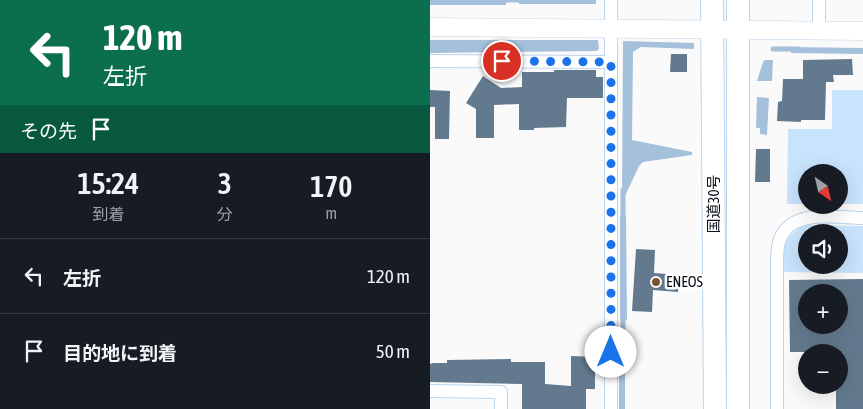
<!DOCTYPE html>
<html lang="ja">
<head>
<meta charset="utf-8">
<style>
	body { margin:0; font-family:"Asap Condensed","Noto Sans JP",sans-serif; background:#242831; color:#f1f3f6; height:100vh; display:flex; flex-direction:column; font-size:19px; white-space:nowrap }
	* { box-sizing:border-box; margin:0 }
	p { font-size:16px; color:#9ea1a6 }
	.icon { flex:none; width:28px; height:28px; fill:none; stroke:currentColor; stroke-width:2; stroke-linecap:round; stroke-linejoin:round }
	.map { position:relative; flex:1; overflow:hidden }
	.sheet { display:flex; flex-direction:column; background:#171b24; width:430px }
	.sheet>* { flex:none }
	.guide { background:#0b6e4f; color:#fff; overflow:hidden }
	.needle { width:32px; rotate:146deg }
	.buttons { position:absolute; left:368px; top:164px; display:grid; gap:10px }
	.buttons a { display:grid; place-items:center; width:50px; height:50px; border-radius:50%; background:#171b24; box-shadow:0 5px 20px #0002; font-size:25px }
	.pin { position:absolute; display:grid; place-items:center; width:42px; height:42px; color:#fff; margin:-21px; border:2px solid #fff; border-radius:50%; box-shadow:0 1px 5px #0007 }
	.me { position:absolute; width:55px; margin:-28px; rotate:0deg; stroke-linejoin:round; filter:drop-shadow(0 0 4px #0008) }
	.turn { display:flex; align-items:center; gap:18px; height:105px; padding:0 20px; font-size:22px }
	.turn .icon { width:65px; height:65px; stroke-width:2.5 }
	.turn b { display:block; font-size:35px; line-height:42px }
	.then { display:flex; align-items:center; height:48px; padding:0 20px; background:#0003; gap:10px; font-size:19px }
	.eta { display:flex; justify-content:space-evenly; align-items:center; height:85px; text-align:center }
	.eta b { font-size:30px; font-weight:600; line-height:35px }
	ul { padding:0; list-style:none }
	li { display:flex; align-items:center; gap:15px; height:75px; padding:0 20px; border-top:1px solid #363941 }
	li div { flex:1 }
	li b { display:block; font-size:19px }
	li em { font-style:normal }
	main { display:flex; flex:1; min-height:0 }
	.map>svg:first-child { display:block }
	.green { fill:#c8e3fc; fill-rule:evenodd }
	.water { fill:#a4c0da }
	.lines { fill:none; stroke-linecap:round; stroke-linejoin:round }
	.stream { stroke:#a4c0da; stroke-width:5 }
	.building { fill:#637a8e; fill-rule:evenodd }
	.street-casing { stroke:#bdd5ec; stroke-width:14 }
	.secondary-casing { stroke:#bdd5ec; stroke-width:19 }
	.highway-casing { stroke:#bdd5ec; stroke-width:24 }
	.street { stroke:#fff; stroke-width:12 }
	.secondary { stroke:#fff; stroke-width:18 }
	.highway { stroke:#fff; stroke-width:22 }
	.route { stroke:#1a73e8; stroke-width:9; stroke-dasharray:0 16.2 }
	.poi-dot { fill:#78542e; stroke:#fff; stroke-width:2 }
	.labels { text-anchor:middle; stroke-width:5; stroke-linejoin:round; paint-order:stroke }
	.street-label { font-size:15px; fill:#070f16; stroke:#fff }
	.poi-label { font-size:15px; fill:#070f16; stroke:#fff; text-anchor:start }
</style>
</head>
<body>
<main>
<section class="sheet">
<div class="guide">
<div class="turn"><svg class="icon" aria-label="left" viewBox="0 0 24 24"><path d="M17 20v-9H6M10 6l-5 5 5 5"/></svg><div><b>120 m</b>左折</div></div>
<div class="then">その先<svg class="icon" aria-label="arrive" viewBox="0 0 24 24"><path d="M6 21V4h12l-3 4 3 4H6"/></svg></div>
</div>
<div class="eta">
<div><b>15:24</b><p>到着</p></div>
<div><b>3</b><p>分</p></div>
<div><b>170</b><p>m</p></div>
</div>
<ul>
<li><svg class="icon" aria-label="left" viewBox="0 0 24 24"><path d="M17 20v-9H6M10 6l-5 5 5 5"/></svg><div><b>左折</b></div><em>120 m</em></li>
<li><svg class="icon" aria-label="arrive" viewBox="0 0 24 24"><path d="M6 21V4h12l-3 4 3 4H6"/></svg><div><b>目的地に到着</b></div><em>50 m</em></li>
</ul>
</section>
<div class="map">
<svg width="433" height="409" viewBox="0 0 433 409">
	<rect width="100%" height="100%" fill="#fafafa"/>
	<!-- green -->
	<g class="green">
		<polygon points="402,90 433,90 433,204 409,204 409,172 376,172 376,204 357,204 358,129 402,129"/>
		<path d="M373,225l60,1v47l-81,-1 1,-30zM376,232h33v33h-33z"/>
	</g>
	<!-- water -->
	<g class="water">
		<rect x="0" y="0" width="76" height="5"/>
		<rect x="89" y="0" width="77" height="4"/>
		<polygon points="0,40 168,40 169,49 166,51 0,53"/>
		<polygon points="193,41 264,43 264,49 211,47 203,52 202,140 262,152 262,155 213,162 209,166 195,196 192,195"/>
		<polygon points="361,47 433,48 433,54 361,53"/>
		<polygon points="335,60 343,60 342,81 327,81 333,62"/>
		<polygon points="327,97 339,98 337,135 330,134 330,128 326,128"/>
		<polygon points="190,215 196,215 197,320 191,320 190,318"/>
		<polygon points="195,330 195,409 189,409 189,333"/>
	</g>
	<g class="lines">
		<!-- stream -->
		<g class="stream">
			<polyline points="71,0 95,0"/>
			<polyline points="343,49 368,49"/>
			<polyline points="193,222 193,190"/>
			<polyline points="193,337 193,315"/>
		</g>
	</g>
	<!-- building -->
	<g class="building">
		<polygon points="241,54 257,54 257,72 240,72"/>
		<polygon points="422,59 423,75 403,75 404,82 396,82 395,120 371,120 371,122 347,121 348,102 352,101 353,79 373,79 373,60"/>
		<polygon points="124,70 166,70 166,77 173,77 173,98 137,98 136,127 104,128 104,130 89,130 89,104 64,105 64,138 46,138 46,109 36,103 53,76 71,88 92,87 92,72 124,72"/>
		<polygon points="0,90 20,91 19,139 5,139 5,107 0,107"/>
		<polygon points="326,149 340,149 340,182 325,182"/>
		<polygon points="206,249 225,250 224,273 249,275 248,292 223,290 222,312 202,311"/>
		<path d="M433,279v130h-27v-24h3v-33h-49l-1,-72zM376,292h33v33h-33z"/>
		<polygon points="141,356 165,357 165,389 156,389 156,409 92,409 92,384 0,382 0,364 3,363 17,363 17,360 81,359 81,362 115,362 115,384 141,386"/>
	</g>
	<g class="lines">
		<defs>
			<g id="street">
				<polyline points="181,0 181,409"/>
				<polyline points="389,31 389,0"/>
				<polyline points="0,61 181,62"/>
				<polyline points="0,391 71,392 71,409"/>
				<path d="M347,409v-147c0,-7 0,-16 3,-23 12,-31 57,-21 83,-21"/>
			</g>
			<polyline id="secondary" points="0,27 433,31"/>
			<g id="highway">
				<polyline points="282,0 285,409"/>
				<polyline points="308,0 308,409"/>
			</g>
		</defs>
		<!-- street casing -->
		<use href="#street" class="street-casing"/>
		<!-- secondary casing -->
		<use href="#secondary" class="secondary-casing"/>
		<!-- highway casing -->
		<use href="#highway" class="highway-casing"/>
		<!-- street -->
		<use href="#street" class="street"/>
		<!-- secondary -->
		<use href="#secondary" class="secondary"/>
		<!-- highway -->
		<use href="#highway" class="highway"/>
	</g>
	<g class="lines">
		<!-- route -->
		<polyline class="route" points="72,61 181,62 181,352"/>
	</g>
	<!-- markers -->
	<circle class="poi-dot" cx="226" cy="282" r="5"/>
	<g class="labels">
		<!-- street labels -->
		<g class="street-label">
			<text transform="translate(284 204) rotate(-90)" y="5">国道30号</text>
		</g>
		<!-- poi labels -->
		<g class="poi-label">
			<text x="236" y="287">ENEOS</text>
		</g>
	</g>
</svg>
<div class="buttons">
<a><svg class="needle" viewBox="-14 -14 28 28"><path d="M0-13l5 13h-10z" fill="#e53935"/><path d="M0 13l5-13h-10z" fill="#9ea1a6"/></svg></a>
<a><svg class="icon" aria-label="sound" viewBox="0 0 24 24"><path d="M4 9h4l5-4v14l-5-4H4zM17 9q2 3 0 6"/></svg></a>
<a>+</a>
<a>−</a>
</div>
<div class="pin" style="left:72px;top:61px;background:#d93025"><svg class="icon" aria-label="arrive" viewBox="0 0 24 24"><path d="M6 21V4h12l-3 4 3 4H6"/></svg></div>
<svg class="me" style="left:181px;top:352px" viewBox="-20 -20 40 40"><circle r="19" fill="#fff"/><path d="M0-13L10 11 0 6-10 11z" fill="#1a73e8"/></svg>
</div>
</main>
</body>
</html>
